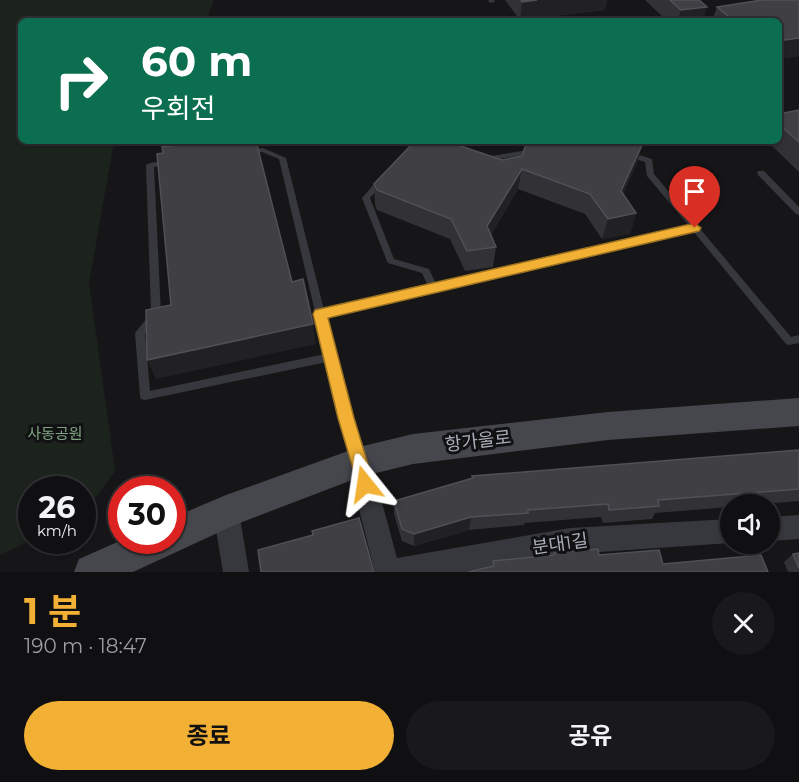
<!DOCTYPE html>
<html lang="ko">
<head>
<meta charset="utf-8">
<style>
	body { margin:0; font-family:Montserrat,"Noto Sans KR",sans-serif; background:#19191b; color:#f1f3f6; height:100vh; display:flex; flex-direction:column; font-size:22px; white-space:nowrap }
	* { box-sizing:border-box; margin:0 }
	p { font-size:20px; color:#9c9d9f }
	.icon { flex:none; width:33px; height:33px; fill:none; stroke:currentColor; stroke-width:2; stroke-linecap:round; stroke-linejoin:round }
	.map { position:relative; height:572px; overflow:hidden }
	.side { display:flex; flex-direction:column; background:#101012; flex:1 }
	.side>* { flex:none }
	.banner { position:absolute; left:18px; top:18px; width:764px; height:126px; border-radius:9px; box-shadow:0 2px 4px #0004,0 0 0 2px #303032; background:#0b6e4f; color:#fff; overflow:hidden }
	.controls { position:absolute; left:720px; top:494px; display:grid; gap:12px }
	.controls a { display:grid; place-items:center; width:60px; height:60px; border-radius:50%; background:#101012; box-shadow:0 2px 4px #0004,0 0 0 2px #303032; font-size:30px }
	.speed { position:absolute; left:18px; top:476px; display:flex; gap:12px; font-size:30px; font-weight:700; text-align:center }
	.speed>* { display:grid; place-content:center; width:78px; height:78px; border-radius:50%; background:#101012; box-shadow:0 2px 4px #0004,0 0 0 2px #303032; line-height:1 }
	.speed small { font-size:15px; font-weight:400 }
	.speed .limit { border:9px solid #d22; background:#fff; color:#111 }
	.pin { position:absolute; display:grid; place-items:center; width:51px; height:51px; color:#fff; margin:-62px -26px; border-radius:50% 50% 50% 0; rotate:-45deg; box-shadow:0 0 6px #0007 }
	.pin .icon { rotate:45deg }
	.me { position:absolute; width:66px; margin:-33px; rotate:345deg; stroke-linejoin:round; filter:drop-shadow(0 0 4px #0008) }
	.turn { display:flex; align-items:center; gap:21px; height:126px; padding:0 24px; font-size:27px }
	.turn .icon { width:78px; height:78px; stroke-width:2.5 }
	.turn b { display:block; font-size:42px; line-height:51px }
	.round { display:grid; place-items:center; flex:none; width:63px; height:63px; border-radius:32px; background:#19191b }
	.overview { display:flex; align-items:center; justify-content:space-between; height:102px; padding:0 24px }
	h1 { font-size:36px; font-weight:700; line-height:45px; color:#f2b134 }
	.action { display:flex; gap:12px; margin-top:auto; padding:12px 24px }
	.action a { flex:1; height:69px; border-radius:36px; background:#f2b134; color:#111; font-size:24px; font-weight:700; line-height:69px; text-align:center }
	.action a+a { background:#19191b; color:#f1f3f6 }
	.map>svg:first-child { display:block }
	.green { fill:#1c231d }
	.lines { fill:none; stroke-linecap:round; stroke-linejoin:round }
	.service { fill:#37383d; fill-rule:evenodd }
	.minor { fill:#37383d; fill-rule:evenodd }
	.secondary { fill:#45474d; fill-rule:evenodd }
	.wall { fill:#323236 }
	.shaded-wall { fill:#212124 }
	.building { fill:#3f3f44; stroke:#4f5156; stroke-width:1.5 }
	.route { fill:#f2b134; stroke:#9d7322; stroke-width:1.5 }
	.labels { text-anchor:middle; stroke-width:6; stroke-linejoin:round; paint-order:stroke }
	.park-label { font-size:15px; fill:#7fa381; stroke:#111113 }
	.near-street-label { font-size:18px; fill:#a8adb8; stroke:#111113 }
</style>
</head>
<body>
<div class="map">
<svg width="799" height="572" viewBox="0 0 799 572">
	<rect width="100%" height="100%" fill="#161618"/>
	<!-- green -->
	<polygon class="green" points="0,0 214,0 206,21 21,21 21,141 119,141 113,148 89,283 115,471 83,515 82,489 32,489 32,540 0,555"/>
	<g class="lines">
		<!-- service -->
		<g class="service">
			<polygon points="488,0 494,0 495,2 490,3"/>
			<polygon points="263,148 286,158 324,310 428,286 422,273 388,263 387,261 362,198 379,178 382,177 386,180 370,198 394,259 429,269 436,284 689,226 647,176 645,162 626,156 625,154 629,152 652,159 654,174 791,337 799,335 799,343 789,345 786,344 693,231 326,316 351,418 364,459 363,463 359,464 355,463 354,459 341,418 327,362 145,400 141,399 140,396 135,333 151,313 146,165 150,163 170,160 174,162 170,164 154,167 161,314 145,334 150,391 325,354 279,159 262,152 249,154 245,152 249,150"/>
			<polygon points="534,149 538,151 537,153 485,161 481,159 485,157"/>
			<polygon points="758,171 764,171 799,207 799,215 796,214 758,175 757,173"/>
		</g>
		<!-- minor -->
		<g class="minor">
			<polygon points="359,451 367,454 371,462 397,558 570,528 730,519 731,543 570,554 466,572 375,572 347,462 351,454"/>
			<polygon points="226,500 235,504 239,512 249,572 223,572 213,512 217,504"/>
			<polygon points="799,515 799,539 770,541 770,517"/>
		</g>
		<!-- secondary -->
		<polygon class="secondary" points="799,398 799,426 608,440 413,464 360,477 237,524 133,572 74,572 79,559 122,540 172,540 172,518 226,495 359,447 413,434 608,412"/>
	</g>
	<!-- wall -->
	<g class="wall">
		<polygon points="505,0 607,0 605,10 520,20"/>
		<polygon points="645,0 699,0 707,7 702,21 667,21"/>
		<polygon points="762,0 799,0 799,56 778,59 778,21 712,21 717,7"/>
		<polygon points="799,110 799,172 767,141 778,141 778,114"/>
		<polygon points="542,145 637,163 623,194 636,213 630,234 602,239 585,214 518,189 491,235 496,247 493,267 465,271 450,239 377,210 375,205 374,184 522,156"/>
		<polygon points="799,450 799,501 762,504 730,504 730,507 655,513 652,519 603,523 601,517 525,523 524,525 469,530 414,546 402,541 394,514 394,501 472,478 472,476"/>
		<polygon points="799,553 799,572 788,572 784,562 793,554"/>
	</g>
	<!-- shaded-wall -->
	<g class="shaded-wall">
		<polygon points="537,0 607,0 605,10 520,20 522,2"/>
		<polygon points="707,7 702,21 677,21 681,10"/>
		<polygon points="799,38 799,56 778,59 778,41"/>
		<polygon points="172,141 250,141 168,158 163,142"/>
		<polygon points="643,143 637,163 615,212 621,191"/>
		<polygon points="522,169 518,189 484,246 487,226"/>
		<polygon points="636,213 630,234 602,239 608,219"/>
		<polygon points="313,324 316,344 156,379 147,360"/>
		<polygon points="471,517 469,530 414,546 414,534"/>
	</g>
	<!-- building -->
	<g class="building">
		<polygon points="521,0 537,0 522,2"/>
		<polygon points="670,0 699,0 707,7 681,10"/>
		<polygon points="762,0 799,0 799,38 778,41 778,21 734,21 717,7"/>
		<polygon points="799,110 799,142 778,123 778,114"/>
		<polygon points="208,141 256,141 292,282 303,279 313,324 147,360 146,310 171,305 157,154 163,153 162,147"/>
		<polygon points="415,141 446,141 502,160 522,156 527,141 530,141 542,145 546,141 562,141 566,142 567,141 638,141 643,143 621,191 636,213 608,219 590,194 522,169 487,226 496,247 467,251 451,219 377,190 374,184"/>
		<polygon points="799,450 799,489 658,500 659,506 609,510 608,504 528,510 528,513 471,517 414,534 402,529 394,501 473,478 472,476"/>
		<polygon points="359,518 374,572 261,572 258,550 313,535 312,531"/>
		<polygon points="598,549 599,555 659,550 663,564 761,555 768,572 468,572 494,566 493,561 554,555 554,553"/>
		<polygon points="799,553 799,568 793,554"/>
	</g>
	<!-- route -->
	<polygon class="route" points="695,223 701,228 699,231 328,318 354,418 374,484 371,489 365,492 359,489 338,418 313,314 315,310"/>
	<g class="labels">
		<!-- park labels -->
		<g class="park-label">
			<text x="55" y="439">사동공원</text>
		</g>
		<!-- near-street labels -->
		<g class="near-street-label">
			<text transform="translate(478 441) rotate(-7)" y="6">항가울로</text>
			<text transform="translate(560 544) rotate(-8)" y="6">분대1길</text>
		</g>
	</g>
</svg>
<div class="controls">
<a><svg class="icon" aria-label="sound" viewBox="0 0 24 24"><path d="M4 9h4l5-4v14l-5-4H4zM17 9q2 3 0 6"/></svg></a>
</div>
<div class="speed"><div>26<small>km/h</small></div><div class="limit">30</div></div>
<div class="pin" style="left:695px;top:228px;background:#d93025"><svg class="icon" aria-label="arrive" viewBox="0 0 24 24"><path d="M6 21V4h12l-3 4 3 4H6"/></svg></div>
<svg class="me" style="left:365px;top:484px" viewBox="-20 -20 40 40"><path d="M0-17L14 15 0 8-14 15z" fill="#f2b134" stroke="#fff" stroke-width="4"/></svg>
<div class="banner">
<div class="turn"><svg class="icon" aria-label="right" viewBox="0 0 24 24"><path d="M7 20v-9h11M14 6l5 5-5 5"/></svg><div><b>60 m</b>우회전</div></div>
</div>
</div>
<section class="side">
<div class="overview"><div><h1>1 분</h1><p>190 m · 18:47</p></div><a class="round"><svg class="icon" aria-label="close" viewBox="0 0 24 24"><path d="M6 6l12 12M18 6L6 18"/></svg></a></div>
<div class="action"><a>종료</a><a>공유</a></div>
</section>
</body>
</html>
